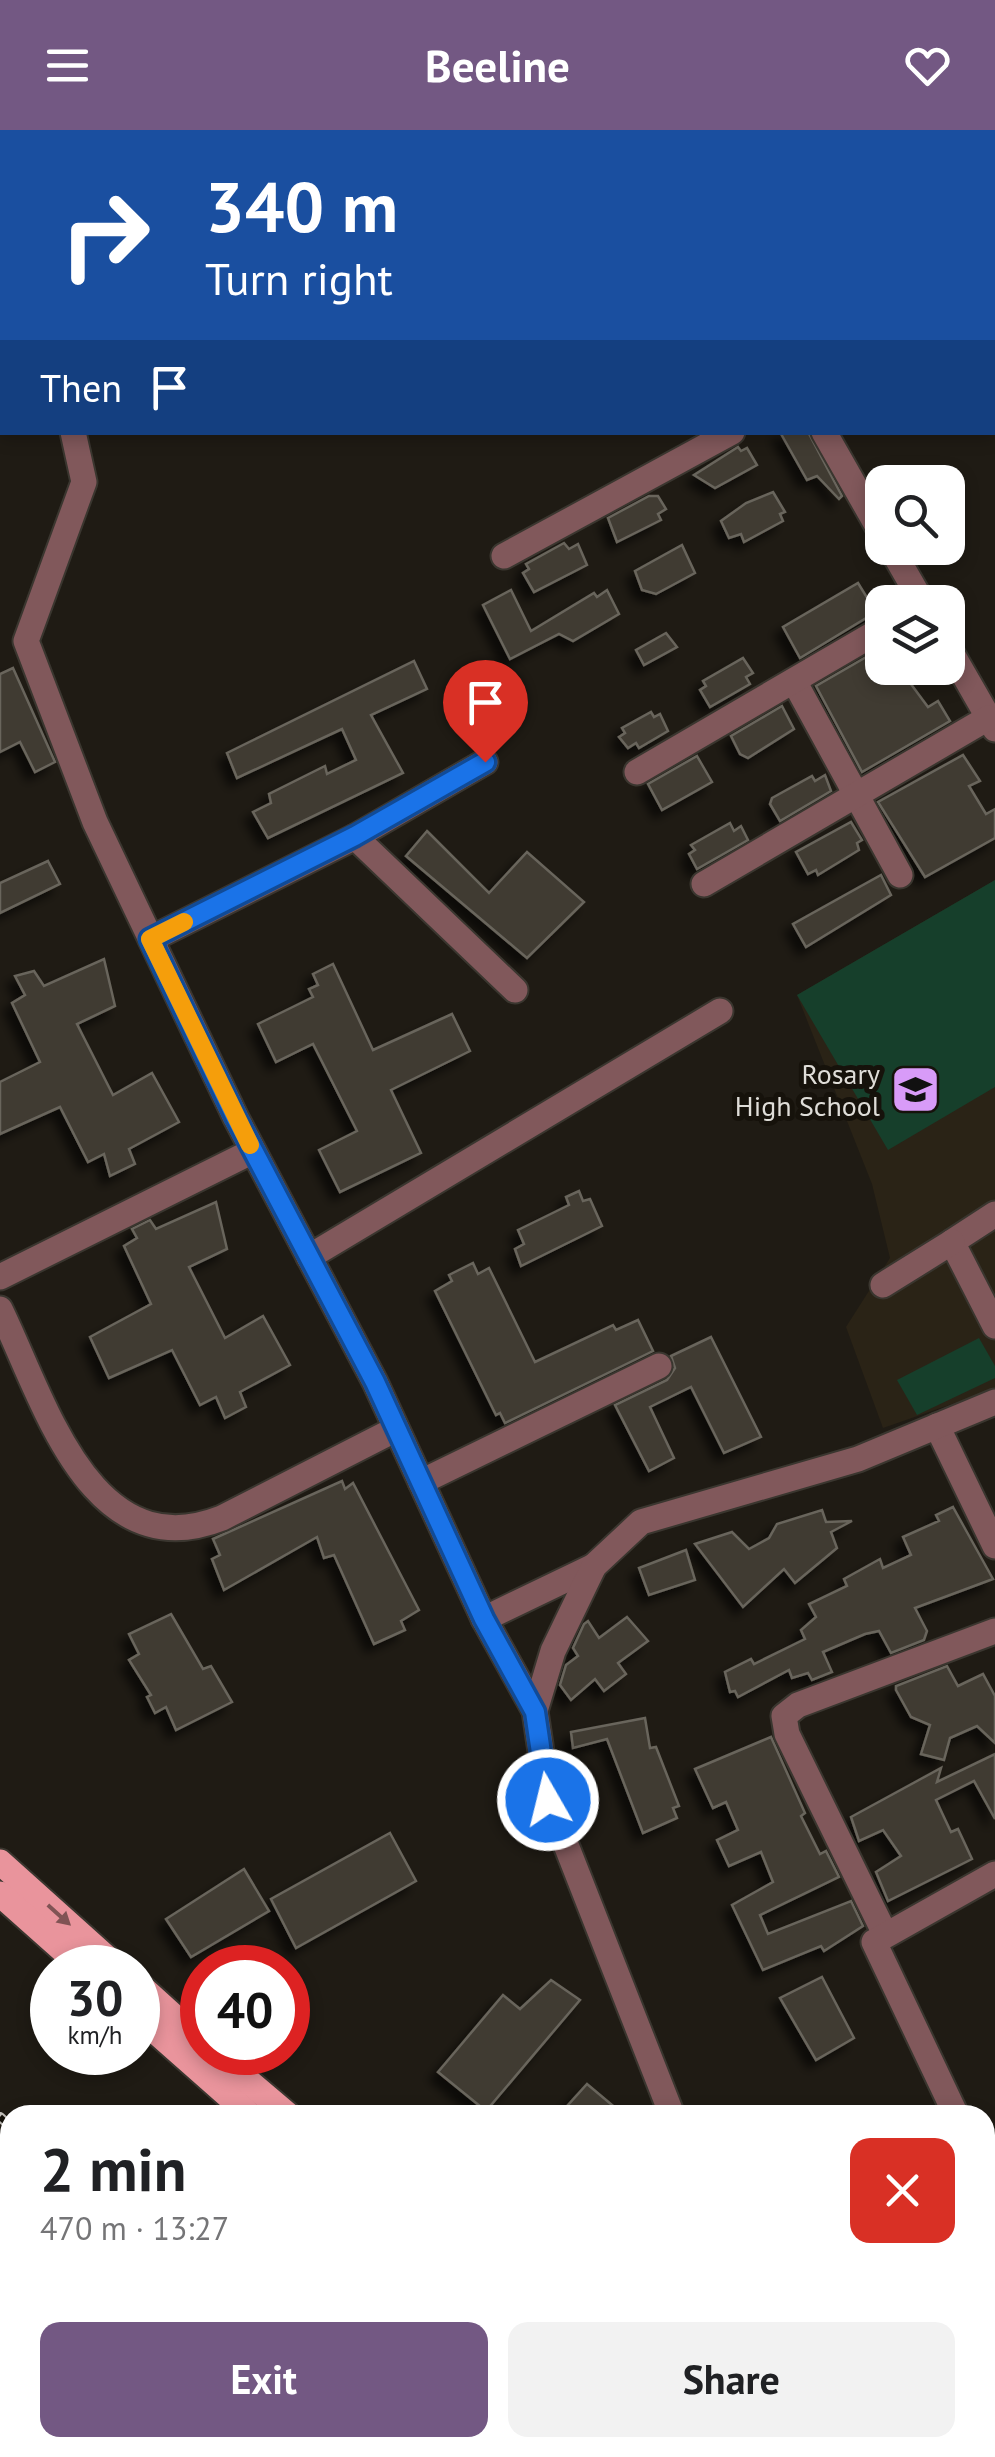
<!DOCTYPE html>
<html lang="en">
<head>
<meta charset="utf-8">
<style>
	body { margin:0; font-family:"PT Sans",sans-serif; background:#f2f2f2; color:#202124; height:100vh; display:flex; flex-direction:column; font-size:38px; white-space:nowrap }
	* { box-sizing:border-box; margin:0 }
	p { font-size:32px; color:#757577 }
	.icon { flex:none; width:55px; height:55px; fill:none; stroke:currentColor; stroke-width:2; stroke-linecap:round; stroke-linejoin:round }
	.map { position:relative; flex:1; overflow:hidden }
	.side { position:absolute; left:0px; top:1975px; width:995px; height:352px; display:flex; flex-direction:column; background:#fff; border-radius:30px 30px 0 0; box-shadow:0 5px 15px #0003 }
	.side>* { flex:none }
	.guide { position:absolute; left:0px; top:0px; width:995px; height:305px; box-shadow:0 5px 15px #0003; background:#1a4fa0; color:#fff; overflow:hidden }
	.buttons { position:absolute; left:865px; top:335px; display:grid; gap:20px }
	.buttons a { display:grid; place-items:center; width:100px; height:100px; border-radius:20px; background:#fff; box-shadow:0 5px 15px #0003; font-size:50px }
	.speed { position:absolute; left:30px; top:1815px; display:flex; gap:20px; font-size:50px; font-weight:700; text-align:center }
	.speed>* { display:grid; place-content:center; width:130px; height:130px; border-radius:50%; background:#fff; box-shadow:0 5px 15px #0003; line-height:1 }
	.speed small { font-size:25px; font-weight:400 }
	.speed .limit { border:15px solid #d22; background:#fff; color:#111 }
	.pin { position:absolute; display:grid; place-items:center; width:85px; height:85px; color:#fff; margin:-102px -42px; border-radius:50% 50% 50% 0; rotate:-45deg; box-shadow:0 0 10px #0007 }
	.pin .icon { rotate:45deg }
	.me { position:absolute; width:110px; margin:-55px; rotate:352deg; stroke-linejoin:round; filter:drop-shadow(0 0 8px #0008) }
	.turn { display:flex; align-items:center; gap:35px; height:210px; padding:0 40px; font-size:45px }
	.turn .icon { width:130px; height:130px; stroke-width:2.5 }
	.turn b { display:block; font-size:70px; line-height:85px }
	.then { display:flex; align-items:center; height:95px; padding:0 40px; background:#0003; gap:20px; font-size:38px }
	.round { display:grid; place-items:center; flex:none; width:105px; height:105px; border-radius:20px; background:#f2f2f2 }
	.summary { display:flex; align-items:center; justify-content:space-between; height:170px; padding:0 40px }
	h1 { font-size:60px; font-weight:700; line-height:75px }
	.cta { display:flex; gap:20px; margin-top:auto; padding:20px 40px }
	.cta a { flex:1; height:115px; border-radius:20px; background:#735883; color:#fff; font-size:40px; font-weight:700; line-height:115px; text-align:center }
	.cta a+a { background:#f2f2f2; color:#202124 }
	header { display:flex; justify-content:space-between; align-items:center; height:130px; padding:0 40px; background:#735883; color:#fff; font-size:45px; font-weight:700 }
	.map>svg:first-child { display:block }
	.built { fill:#2a2316 }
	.green { fill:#163f2b }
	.building { fill:#3f3b33; stroke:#69655c; stroke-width:2.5; filter:url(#shadow) }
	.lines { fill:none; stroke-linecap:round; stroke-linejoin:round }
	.minor-casing { stroke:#3a362f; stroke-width:29 }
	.major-casing { stroke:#3a362f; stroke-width:29 }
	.minor { stroke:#81585b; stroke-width:25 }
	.major { stroke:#e9949c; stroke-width:25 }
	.rail-casing { stroke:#c4c1bc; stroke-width:10 }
	.rail { stroke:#16120b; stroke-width:6; stroke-dasharray:19; stroke-linecap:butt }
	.oneway { fill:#805354 }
	.route-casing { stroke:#114b97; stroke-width:25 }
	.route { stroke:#1a73e8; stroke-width:18 }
	.slow { stroke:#f59e0b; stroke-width:18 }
	.labels { text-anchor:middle; stroke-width:10; stroke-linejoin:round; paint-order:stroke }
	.poi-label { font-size:28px; fill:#dfddd8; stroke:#16120b; text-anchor:end }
</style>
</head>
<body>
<header><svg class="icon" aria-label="menu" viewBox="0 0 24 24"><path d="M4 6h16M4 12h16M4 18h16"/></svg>Beeline<svg class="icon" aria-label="heart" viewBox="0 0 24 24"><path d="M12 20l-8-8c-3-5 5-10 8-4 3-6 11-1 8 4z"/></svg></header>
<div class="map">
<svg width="995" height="2327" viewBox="0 0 995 2327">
	<defs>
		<filter id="shadow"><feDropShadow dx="-8" dy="8" stdDeviation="5" flood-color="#0009"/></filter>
	</defs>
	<rect width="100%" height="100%" fill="#1f1b14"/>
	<!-- built -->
	<polygon class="built" points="995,750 995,1259 883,1298 846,1197 890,1128 872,1054 797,865"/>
	<!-- green -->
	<g class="green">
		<polygon points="995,750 995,957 888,1020 797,865"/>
		<polygon points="979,1208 995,1236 995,1248 917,1285 897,1250"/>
		<polygon points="10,2139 10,2288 0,2293 0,2149"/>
	</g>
	<!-- building -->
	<g class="building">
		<polygon points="780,302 808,302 842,366 839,369 817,346 807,350"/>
		<polygon points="738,317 741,321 747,318 757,335 715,358 694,345"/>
		<polygon points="773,362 785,382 780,384 783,391 744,412 741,404 729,408 721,391 746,373"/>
		<polygon points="649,366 658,366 666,379 658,384 661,390 617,412 608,388"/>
		<polygon points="564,413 569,419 578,414 587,435 534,462 523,443 529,439 526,434"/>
		<polygon points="682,415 695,443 656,464 642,460 635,441"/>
		<polygon points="858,453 876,482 800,528 783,497"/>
		<polygon points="511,460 531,501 594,463 597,467 607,460 619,484 573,511 559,504 510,529 483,475"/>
		<polygon points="666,503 677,517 644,535 636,520"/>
		<polygon points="882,518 882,538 899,538 928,577 938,571 950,591 862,642 816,556"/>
		<polygon points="743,528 753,543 746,547 750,554 710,577 700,560 706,556 703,551"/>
		<polygon points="414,531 427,559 371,585 403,643 268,708 253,682 271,673 269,664 325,636 327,644 356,630 342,599 237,648 227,623"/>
		<polygon points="13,538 55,632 35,642 20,612 0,622 0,544"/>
		<polygon points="782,576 794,599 748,628 740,624 731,606"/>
		<polygon points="651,582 654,587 660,584 668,601 639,618 636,613 628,618 619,607 625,603 622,598"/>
		<polygon points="963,625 980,651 969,656 986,684 995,679 995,708 925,747 878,672"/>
		<polygon points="697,626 712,652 662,680 648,654"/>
		<polygon points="825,645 831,661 780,691 770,674 772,668 812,646 815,651"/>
		<polygon points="851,692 862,710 857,713 859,720 818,745 816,740 808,744 796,722"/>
		<polygon points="730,693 734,701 741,696 748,710 697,739 689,724 695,720 691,715"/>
		<polygon points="427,701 489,763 527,722 584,772 527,828 406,726"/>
		<polygon points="48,731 60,754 0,783 0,753"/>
		<polygon points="881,745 891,765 806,817 793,794"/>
		<polygon points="104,829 115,876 77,894 113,965 152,943 179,992 129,1019 135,1034 110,1046 104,1024 88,1032 60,977 0,1004 0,952 40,932 12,873 25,865 15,846 34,841 44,856"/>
		<polygon points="333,834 373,920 452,884 470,921 391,960 421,1023 340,1062 319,1020 357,1001 313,914 276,932 258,894 313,867 309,859 318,855 313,844"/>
		<polygon points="579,1061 583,1071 590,1069 602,1096 521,1136 515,1119 524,1114 518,1100 569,1075 566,1067"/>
		<polygon points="216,1072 227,1119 189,1137 225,1208 263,1186 290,1235 240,1262 246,1277 225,1288 216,1267 200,1275 172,1220 109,1248 90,1207 151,1174 124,1116 137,1108 132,1099 150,1090 156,1099"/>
		<polygon points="473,1133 478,1144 489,1138 535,1232 613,1195 616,1200 638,1190 653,1221 505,1293 500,1283 496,1285 435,1161 452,1151 449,1145"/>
		<polygon points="711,1207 761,1307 724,1323 691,1257 650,1277 674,1328 649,1341 615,1275 667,1250 675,1238 671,1226"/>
		<polygon points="342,1351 345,1359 353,1353 419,1480 401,1491 405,1500 374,1514 334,1425 324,1428 317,1407 224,1460 212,1429 220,1425 213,1409"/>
		<polygon points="953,1377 993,1449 915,1478 927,1501 924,1510 891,1523 879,1501 865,1504 823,1522 832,1542 812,1550 808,1543 792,1548 789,1540 738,1567 735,1561 730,1562 725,1542 751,1529 754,1534 805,1509 801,1500 816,1487 809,1474 847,1456 844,1449 880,1429 883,1438 911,1425 903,1407 939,1391 936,1385"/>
		<polygon points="822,1380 826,1392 852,1391 831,1402 837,1418 795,1453 784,1439 743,1477 695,1414 732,1402 749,1419 769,1408 777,1394"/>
		<polygon points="686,1420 695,1450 649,1465 639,1438"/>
		<polygon points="171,1484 203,1539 211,1536 232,1572 176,1600 166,1577 155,1583 147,1567 151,1565 129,1530 139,1524 129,1504"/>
		<polygon points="627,1487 648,1511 618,1533 626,1544 604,1561 595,1549 571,1570 560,1555 566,1535 578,1526 573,1518 584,1494 588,1491 599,1508"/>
		<polygon points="947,1536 958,1556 983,1544 995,1566 995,1613 977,1596 950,1608 944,1630 921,1624 930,1595 911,1587 896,1560 896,1556"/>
		<polygon points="645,1588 650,1618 656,1617 679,1676 673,1678 677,1688 643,1703 607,1609 573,1618 571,1602"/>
		<polygon points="771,1607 805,1683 801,1686 820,1724 826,1721 839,1747 760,1785 768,1804 851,1771 863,1796 824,1821 821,1816 763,1840 732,1775 773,1752 761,1722 729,1736 717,1710 738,1700 726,1672 713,1678 695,1639"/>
		<polygon points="995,1624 995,1689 974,1651 936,1670 951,1702 958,1699 972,1729 888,1771 876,1742 901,1726 883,1700 859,1711 851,1687 941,1638 937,1652"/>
		<polygon points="390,1703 416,1751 296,1818 271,1769"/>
		<polygon points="244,1739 269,1781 191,1827 166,1789"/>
		<polygon points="822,1847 854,1908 816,1930 780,1868"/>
		<polygon points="551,1850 580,1870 486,1981 438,1942 503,1865 520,1879"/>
		<polygon points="587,1954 624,1985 559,1985"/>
	</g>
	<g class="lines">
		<defs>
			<g id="minor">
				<polyline points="0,101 2,106"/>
				<polyline points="73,302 84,352 26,511 95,692 236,988 375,1252 484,1489"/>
				<polyline points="824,302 882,404"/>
				<polyline points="891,418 922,472"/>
				<polyline points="504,426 732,302"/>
				<polyline points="948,517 995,599"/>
				<polyline points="794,551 900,745"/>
				<polyline points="637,642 882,499"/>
				<polyline points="355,707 515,860"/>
				<polyline points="704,754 988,588"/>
				<polyline points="151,809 355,707 485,632"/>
				<polyline points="995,1084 952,1112 995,1196"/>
				<polyline points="309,1127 720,881"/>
				<polyline points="0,1147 253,1021"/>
				<polyline points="883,1155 952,1112"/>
				<path d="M0,1179c44,90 90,261 222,209l174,-89"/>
				<polyline points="937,1296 995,1416"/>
				<polyline points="421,1352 659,1236"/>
				<polyline points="535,1581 484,1489 594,1436"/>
				<polyline points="885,1804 787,1604 784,1586 798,1575 995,1501"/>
				<polyline points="672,1985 548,1669 535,1581 553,1521 594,1436 641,1392 858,1329 995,1272"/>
				<polyline points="956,1985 874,1812 995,1744"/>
				<polyline points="985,2047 995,2069"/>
				<polyline points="985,2100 995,2094"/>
				<polyline points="228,2318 234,2327"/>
				<polyline points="792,2318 793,2327"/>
				<polyline points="60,2327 78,2318"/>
			</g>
			<g id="major">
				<polyline points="0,1732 118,1838"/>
				<polyline points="0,1764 83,1838"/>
				<polyline points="138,1854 202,1912"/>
				<polyline points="138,1886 250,1985"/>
				<polyline points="214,1922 288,1985"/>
				<polyline points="690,2318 704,2327"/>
				<polyline points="732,2318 746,2327"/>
			</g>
		</defs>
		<!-- minor casing -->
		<use href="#minor" class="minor-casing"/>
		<!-- major casing -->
		<use href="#major" class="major-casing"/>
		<!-- minor -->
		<use href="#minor" class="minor"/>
		<!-- major -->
		<use href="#major" class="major"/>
		<defs>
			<g id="rail">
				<polyline points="0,1987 10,1996"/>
				<polyline points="0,2027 10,2035"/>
				<polyline points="334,2318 344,2327"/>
				<polyline points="355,2318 366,2327"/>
				<polyline points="379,2318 389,2327"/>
			</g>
		</defs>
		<!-- rail casing -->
		<use href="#rail" class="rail-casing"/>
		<!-- rail -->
		<use href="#rail" class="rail"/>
	</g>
	<!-- one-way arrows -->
	<defs><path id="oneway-solid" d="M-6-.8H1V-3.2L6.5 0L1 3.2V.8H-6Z" transform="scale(2.5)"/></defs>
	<use class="oneway" href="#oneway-solid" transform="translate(59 1785) rotate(42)"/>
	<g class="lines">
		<defs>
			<polyline id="route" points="485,632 355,706 150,809 236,988 375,1252 484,1489 535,1582 548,1670"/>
		</defs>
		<!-- route casing -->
		<use href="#route" class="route-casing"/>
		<!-- route -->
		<use href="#route" class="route"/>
		<!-- slow -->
		<polyline class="slow" points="184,792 150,809 250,1015"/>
	</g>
	<!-- icons -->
	<defs>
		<symbol id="school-square" viewBox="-11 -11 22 22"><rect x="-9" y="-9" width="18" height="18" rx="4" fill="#d89bf8" stroke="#16120b"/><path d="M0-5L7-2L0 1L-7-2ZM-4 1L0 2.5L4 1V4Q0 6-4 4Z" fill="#111"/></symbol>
	</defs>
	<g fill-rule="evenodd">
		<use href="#school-square" x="888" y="932" width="55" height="55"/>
	</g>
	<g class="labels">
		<!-- poi labels -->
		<g class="poi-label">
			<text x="880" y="954">Rosary<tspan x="880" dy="32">High School</tspan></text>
		</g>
	</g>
</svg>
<div class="buttons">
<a><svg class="icon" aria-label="search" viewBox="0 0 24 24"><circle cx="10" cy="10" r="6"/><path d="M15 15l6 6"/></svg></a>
<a><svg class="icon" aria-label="layers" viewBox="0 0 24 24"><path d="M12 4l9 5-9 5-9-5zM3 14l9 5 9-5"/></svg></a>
</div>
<div class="speed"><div>30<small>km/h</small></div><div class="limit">40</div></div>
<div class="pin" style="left:485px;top:632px;background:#d93025"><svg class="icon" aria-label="arrive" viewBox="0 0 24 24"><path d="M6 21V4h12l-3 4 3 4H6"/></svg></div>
<svg class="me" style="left:548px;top:1670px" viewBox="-20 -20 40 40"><circle r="17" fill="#1a73e8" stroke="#fff" stroke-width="3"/><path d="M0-11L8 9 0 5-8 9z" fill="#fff"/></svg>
<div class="guide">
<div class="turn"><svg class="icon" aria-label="right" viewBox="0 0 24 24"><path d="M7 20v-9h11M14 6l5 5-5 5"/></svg><div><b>340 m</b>Turn right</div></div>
<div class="then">Then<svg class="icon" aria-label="arrive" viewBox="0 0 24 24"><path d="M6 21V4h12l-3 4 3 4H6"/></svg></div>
</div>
<section class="side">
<div class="summary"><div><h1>2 min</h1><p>470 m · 13:27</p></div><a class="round" style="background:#d93025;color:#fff"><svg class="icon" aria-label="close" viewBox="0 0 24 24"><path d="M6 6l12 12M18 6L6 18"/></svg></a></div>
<div class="cta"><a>Exit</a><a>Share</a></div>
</section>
</div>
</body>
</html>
